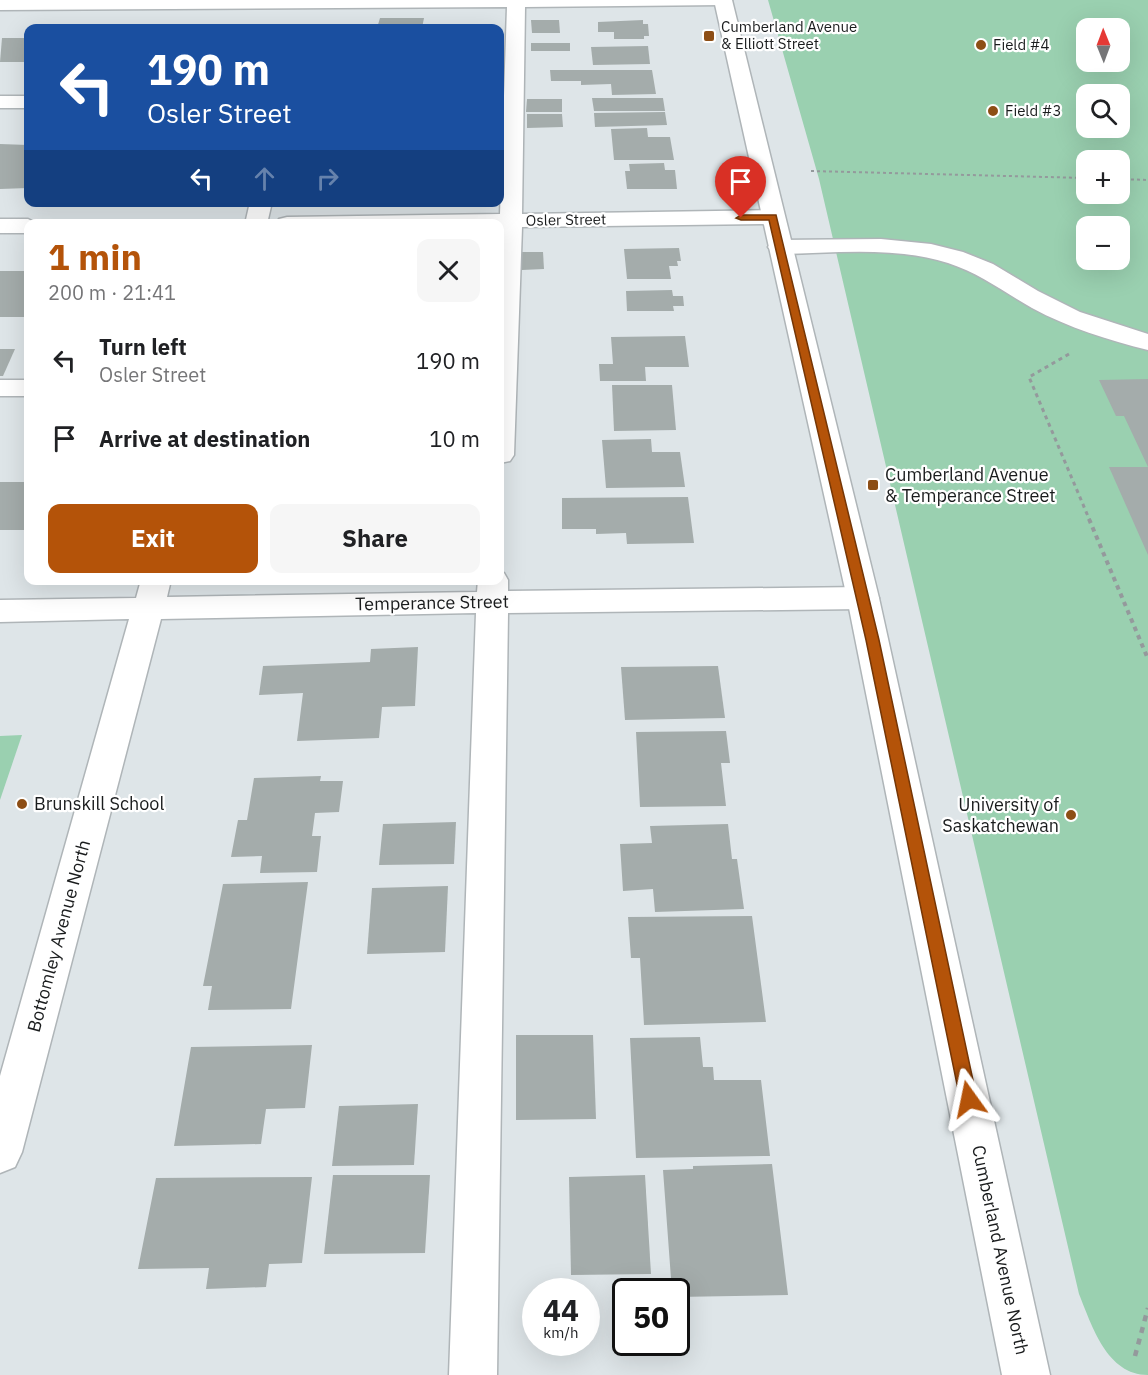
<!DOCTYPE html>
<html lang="en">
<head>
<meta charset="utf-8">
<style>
	body { margin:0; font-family:"IBM Plex Sans",sans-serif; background:#f6f6f6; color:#202124; height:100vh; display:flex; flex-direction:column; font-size:22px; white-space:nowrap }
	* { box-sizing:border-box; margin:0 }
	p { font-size:20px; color:#757577 }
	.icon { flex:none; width:33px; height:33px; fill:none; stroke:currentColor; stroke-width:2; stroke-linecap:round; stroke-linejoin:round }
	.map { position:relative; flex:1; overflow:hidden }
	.sheet { position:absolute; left:24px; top:219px; width:480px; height:366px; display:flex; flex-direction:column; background:#fff; border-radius:12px; box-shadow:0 6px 24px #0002 }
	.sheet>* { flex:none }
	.top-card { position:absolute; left:24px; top:24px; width:480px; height:183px; border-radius:12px; box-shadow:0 6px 24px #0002; background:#1a4fa0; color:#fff; overflow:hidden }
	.needle { width:39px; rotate:359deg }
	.fabs { position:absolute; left:1076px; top:18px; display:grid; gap:12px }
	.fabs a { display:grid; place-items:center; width:54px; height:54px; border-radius:12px; background:#fff; box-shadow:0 6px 24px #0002; font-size:30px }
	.speed { position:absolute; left:522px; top:1278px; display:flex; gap:12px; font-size:30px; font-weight:700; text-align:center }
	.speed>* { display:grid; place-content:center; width:78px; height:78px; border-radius:50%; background:#fff; box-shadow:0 6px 24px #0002; line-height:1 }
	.speed small { font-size:15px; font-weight:400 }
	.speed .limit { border:3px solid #111; border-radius:9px; background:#fff; color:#111 }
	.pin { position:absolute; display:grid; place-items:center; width:51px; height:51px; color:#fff; margin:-62px -26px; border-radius:50% 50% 50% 0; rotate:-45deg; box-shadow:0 0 6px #0007 }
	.pin .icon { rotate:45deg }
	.me { position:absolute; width:66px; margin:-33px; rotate:348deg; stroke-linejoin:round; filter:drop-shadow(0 0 4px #0008) }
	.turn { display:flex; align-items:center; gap:21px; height:126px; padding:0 24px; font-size:27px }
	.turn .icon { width:78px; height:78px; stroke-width:2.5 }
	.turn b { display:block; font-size:42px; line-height:51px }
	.lanes { display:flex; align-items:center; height:57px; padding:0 24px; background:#0003; justify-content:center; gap:30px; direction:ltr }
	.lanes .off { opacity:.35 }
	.round { display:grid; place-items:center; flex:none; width:63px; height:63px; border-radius:12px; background:#f6f6f6 }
	.head { display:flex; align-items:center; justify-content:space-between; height:102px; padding:0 24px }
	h1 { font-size:36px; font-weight:700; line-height:45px; color:#b45309 }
	.primary-button { display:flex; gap:12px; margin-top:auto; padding:12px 24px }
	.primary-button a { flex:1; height:69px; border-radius:12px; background:#b45309; color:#fff; font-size:24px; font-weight:700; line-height:69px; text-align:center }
	.primary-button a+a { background:#f6f6f6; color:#202124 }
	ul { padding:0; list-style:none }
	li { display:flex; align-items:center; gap:18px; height:78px; padding:0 24px }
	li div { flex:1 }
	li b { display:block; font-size:22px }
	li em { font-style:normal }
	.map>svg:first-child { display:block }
	.green { fill:#9ad0b0; fill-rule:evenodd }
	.building { fill:#a4acab }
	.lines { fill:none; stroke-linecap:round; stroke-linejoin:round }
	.minor-casing { stroke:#afb5b8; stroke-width:3 }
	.major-casing { stroke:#afb5b8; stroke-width:3 }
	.path-far3 { stroke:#94999c; stroke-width:2; stroke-dasharray:3 3; stroke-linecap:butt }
	.path-far2 { stroke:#94999c; stroke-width:3; stroke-dasharray:4 4; stroke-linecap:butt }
	.path-far1 { stroke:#94999c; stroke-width:4; stroke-dasharray:4.5 4.5; stroke-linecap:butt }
	.path { stroke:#94999c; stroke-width:4.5; stroke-dasharray:6 6; stroke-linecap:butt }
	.minor { fill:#fff; fill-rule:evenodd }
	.major { fill:#fff; fill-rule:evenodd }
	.route { fill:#b45309; stroke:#753606; stroke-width:1.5 }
	.poi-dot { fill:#8d4e15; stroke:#fff; stroke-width:2 }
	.labels { text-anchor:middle; stroke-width:4.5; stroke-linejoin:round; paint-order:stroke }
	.far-poi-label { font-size:15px; fill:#1a1c1d; stroke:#fff; text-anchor:start }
	.far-street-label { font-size:15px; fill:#1a1c1d; stroke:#fff }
	.poi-label { font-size:18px; fill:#1a1c1d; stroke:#fff; text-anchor:start }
	.street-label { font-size:18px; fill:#1a1c1d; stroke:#fff }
</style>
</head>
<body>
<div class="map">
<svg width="1148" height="1375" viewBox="0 0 1148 1375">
	<rect width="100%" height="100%" fill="#dee5e8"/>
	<!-- green -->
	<g class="green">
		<path d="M768,0h380v1375c-41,0 -56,-49 -69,-81l-260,-1115zM1086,28h33v34h-33zM1086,94h33v34h-33zM1086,160h33v34h-33zM1086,226h33v34h-33z"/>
		<polygon points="22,735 0,800 0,736"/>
	</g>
	<!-- building -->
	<g class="building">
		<polygon points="380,18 424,18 422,28 377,28"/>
		<polygon points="531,20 559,20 560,33 532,33"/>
		<polygon points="643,20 643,24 648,24 649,36 644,36 644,39 614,39 614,32 598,32 598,22"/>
		<polygon points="2,38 28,38 28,62 0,62"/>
		<rect x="531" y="43" width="39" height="8"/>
		<polygon points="648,46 650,64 593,65 591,47"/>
		<polygon points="550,70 652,70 656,94 612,95 611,84 581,85 581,81 551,81"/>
		<polygon points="592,98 663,98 665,111 594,111"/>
		<polygon points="527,99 562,99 562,112 526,112"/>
		<polygon points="665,112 667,125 595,127 594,113"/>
		<polygon points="527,114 562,114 563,127 527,128"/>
		<polygon points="647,128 648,137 670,137 674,160 614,160 611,129"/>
		<polygon points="0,144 28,145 28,188 0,189"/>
		<polygon points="664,163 665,170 675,170 677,189 627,189 625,171 630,171 629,164"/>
		<polygon points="679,248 681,261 677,261 678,266 669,266 671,279 627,279 624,249"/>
		<polygon points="522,252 543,252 544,269 522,270"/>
		<rect x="0" y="271" width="28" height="46"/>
		<polygon points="672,290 673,296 683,296 684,306 673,306 674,311 627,311 626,291"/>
		<polygon points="685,336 689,367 645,367 646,381 600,381 599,364 613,364 611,337"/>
		<polygon points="0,349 15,349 3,376 0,376"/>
		<polygon points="1148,379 1148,467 1124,416 1116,416 1099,380"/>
		<polygon points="612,385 672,385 676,430 614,431"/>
		<polygon points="651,439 652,452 680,452 685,487 606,488 602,440"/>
		<polygon points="1109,467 1148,467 1148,555"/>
		<rect x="0" y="482" width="28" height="48"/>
		<polygon points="688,497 694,543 627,544 626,533 596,534 596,529 562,529 562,498"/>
		<polygon points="418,647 415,706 382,707 379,738 297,741 303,693 259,695 263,666 370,662 371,649"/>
		<polygon points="718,666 725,718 625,720 621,667"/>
		<polygon points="726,731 730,763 721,763 726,806 640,807 636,732"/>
		<polygon points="321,776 320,781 343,781 339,812 315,813 312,836 321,836 317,872 260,873 262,856 231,857 238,820 247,820 254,778"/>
		<polygon points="456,822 454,864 379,865 383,824"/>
		<polygon points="728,824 732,859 737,859 744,909 655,912 653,889 623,891 620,844 652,843 650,826"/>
		<polygon points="308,882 291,1009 208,1010 212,986 203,986 223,884"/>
		<polygon points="448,886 445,952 367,954 372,888"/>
		<polygon points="752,916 766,1022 644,1025 640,958 631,958 628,917"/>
		<polygon points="516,1035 593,1035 596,1119 516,1120"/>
		<polygon points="700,1037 703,1067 713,1067 714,1080 761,1080 770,1156 636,1158 630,1038"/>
		<polygon points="312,1045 305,1108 266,1109 261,1144 174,1146 191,1047"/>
		<polygon points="418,1104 414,1165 332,1166 339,1106"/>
		<polygon points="772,1164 788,1295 676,1297 676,1292 672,1292 663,1170 693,1169 693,1166"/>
		<polygon points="333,1175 430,1175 425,1253 324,1254"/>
		<polygon points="645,1175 651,1274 571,1275 569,1177"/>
		<polygon points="312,1177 302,1263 269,1264 266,1287 206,1289 209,1268 138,1269 156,1178"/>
	</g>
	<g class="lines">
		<defs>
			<g id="minor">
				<polygon points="0,0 732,0 729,4 723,5 525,7 522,214 773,210 781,212 784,217 781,222 773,224 522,227 514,455 510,461 500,463 500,224 276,224 279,219 287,217 500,214 507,7 0,10"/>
				<rect x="0" y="96" width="28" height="12"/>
				<polygon points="250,202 272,202 267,224 245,224"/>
				<polygon points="0,219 28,219 38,224 28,224 28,233 0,233"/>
				<path d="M881,239l50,5 32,8 30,12 45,27 42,21 68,22v16c-40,-10 -79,-22 -116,-42 -28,-16 -53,-35 -84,-45 -53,-17 -114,-10 -168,-9l-8,-2 -4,-5 4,-5 8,-2z"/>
				<rect x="0" y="380" width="28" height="16"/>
				<polygon points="500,571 504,573 508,580 508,591 863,587 874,590 879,598 874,606 863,609 508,613 497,1375 449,1375 476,613 161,619 22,1152 15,1167 0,1173 0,1076 129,619 0,622 0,600 136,598 141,580 171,580 167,597 477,592 478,580 500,580"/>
			</g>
			<polygon id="major" points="714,0 732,0 879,598 1050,1375 1002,1375 847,598"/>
		</defs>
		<!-- minor casing -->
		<use href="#minor" class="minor-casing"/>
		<!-- major casing -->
		<use href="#major" class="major-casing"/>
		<!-- path-far3 -->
		<g class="path-far3">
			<polyline points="811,171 1086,178"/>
			<polyline points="1119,179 1148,180"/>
		</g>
		<!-- path-far2 -->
		<polyline class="path-far2" points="1069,354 1029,377 1090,521"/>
		<!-- path-far1 -->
		<polyline class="path-far1" points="1089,519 1148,659"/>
		<!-- path -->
		<polyline class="path" points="1135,1356 1148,1308"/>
		<!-- minor -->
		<use href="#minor" class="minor"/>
		<!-- major -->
		<use href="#major" class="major"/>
	</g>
	<!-- route -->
	<polygon class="route" points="776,215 879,640 977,1099 975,1105 969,1107 962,1105 960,1099 866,640 769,220 741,220 736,218 741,215"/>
	<!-- markers -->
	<g class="poi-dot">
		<rect x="703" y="30" width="12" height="12" rx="3"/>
		<circle cx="981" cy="45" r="6"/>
		<circle cx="993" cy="111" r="6"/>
		<rect x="867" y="479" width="12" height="12" rx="3"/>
		<circle cx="22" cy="804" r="6"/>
		<circle cx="1071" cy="815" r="6"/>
	</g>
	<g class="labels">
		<!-- far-poi labels -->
		<g class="far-poi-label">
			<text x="721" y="32">Cumberland Avenue<tspan x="721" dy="17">&amp; Elliott Street</tspan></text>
			<text x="993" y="50">Field #4</text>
			<text x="1005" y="116">Field #3</text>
		</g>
		<!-- far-street labels -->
		<g class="far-street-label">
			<text transform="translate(566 220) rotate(-1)" y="5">Osler Street</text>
		</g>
		<!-- poi labels -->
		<g class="poi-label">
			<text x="885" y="481">Cumberland Avenue<tspan x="885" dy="21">&amp; Temperance Street</tspan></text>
			<text x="34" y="810">Brunskill School</text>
			<text x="1059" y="811" text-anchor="end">University of<tspan x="1059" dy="21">Saskatchewan</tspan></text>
		</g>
		<!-- street labels -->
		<g class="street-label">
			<text transform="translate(432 603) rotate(-1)" y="6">Temperance Street</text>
			<text transform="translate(59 936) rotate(-75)" y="6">Bottomley Avenue North</text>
			<text transform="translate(1000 1250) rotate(78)" y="6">Cumberland Avenue North</text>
		</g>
	</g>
</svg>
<div class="fabs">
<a><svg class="needle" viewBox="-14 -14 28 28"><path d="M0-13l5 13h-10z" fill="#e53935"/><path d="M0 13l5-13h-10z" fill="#757577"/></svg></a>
<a><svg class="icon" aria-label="search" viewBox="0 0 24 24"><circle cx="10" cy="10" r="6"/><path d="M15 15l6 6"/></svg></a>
<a>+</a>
<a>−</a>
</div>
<div class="speed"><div>44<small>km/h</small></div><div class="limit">50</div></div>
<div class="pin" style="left:741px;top:218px;background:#d93025"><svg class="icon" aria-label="arrive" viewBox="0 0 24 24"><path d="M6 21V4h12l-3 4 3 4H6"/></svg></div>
<svg class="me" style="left:969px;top:1099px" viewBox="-20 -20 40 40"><path d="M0-17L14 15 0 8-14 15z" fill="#b45309" stroke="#fff" stroke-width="4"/></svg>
<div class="top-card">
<div class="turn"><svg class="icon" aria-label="left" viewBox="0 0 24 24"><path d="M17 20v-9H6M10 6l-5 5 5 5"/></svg><div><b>190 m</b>Osler Street</div></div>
<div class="lanes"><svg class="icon" aria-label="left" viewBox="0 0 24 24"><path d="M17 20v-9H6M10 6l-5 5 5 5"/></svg><svg class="icon off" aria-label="ahead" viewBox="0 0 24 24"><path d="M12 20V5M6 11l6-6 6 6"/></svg><svg class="icon off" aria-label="right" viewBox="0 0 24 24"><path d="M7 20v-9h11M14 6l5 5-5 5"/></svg></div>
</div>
<section class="sheet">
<div class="head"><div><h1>1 min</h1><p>200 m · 21:41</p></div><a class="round"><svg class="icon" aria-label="close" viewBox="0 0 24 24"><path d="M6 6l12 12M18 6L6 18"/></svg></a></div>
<ul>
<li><svg class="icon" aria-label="left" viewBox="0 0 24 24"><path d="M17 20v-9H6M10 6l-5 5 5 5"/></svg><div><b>Turn left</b><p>Osler Street</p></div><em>190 m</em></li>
<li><svg class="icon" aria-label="arrive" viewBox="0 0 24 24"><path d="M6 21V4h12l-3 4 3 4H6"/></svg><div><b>Arrive at destination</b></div><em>10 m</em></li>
</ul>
<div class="primary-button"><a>Exit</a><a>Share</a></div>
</section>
</div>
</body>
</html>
